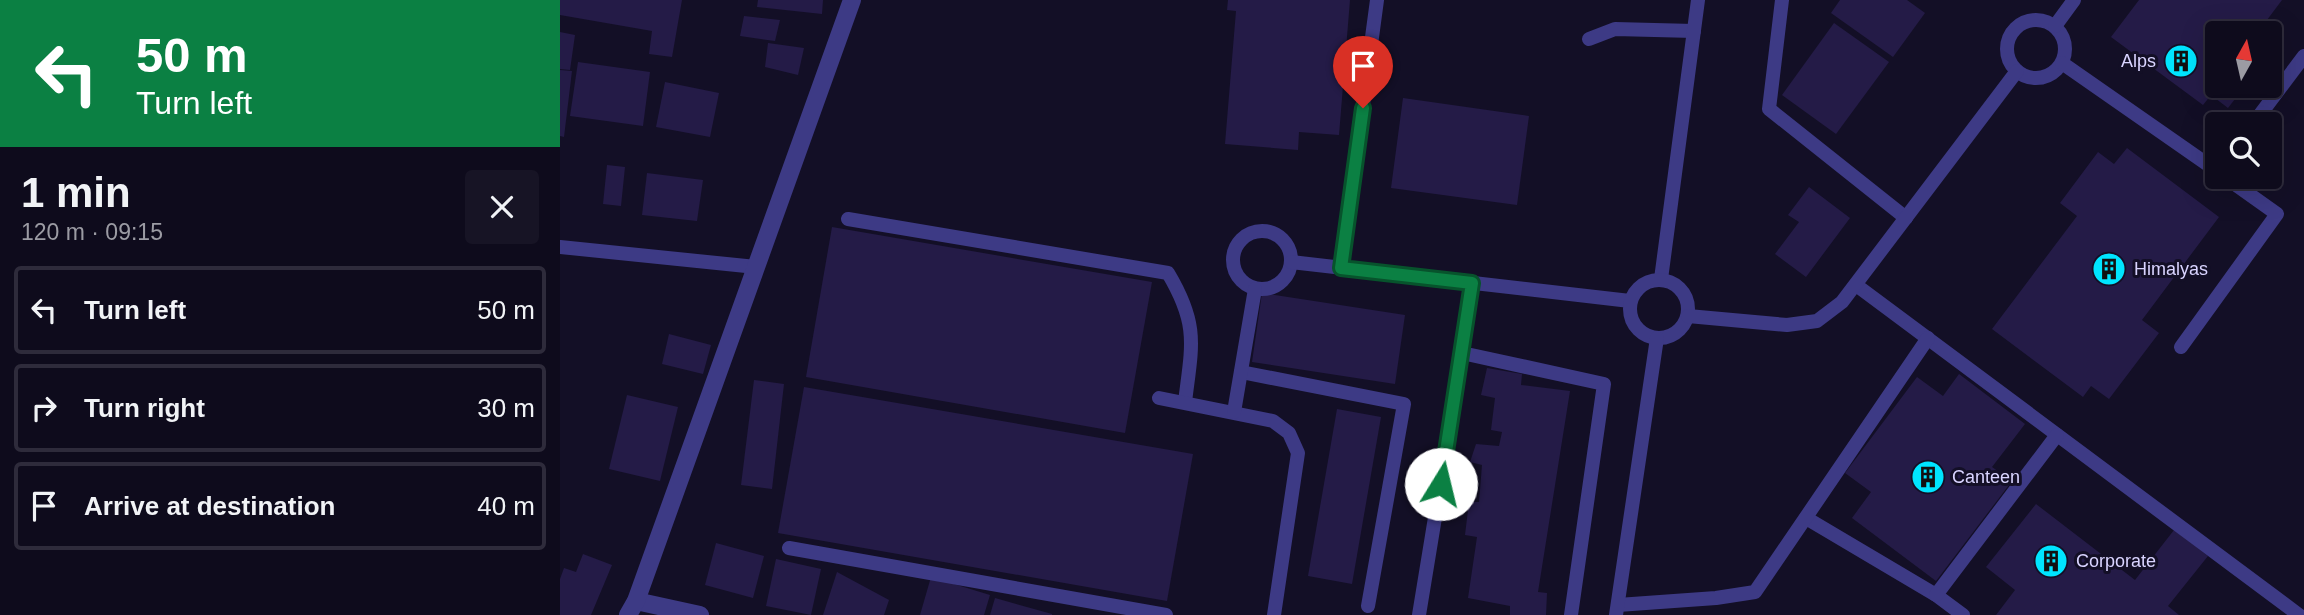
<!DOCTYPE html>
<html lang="en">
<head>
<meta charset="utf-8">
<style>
	body { margin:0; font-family:Arial,sans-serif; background:#171425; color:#f1f3f6; height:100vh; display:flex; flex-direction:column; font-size:26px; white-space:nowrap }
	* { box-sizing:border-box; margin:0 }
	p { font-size:23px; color:#9b9ba3 }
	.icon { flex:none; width:38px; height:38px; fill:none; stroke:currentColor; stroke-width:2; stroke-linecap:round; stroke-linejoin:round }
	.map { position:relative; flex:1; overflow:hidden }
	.details { display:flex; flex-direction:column; background:#0e0b1c; width:560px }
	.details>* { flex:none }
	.hud { background:#0b8043; color:#fff; overflow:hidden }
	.needle { width:46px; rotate:8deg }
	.buttons { position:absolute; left:1645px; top:21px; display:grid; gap:14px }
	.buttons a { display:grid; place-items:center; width:77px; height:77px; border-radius:7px; background:#0e0b1c; box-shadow:0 7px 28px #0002,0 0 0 2px #2e2b3b; font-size:35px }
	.pin { position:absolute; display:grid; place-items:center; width:60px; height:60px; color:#fff; margin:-72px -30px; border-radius:50% 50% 50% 0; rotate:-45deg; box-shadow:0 0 7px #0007 }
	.pin .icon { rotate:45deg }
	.me { position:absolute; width:77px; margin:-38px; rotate:9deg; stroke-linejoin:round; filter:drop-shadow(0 0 5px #0008) }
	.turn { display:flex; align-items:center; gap:24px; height:147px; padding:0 21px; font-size:32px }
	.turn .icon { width:91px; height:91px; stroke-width:2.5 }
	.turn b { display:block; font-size:49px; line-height:60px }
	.round { display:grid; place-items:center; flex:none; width:74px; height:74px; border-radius:7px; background:#171425 }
	.head { display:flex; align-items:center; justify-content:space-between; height:119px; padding:0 21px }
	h1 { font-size:42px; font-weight:700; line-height:52px }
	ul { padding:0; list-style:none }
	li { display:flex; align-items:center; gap:21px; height:88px; margin:0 14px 10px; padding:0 7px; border:4px solid #2e2b3b; border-radius:7px }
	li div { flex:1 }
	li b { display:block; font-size:26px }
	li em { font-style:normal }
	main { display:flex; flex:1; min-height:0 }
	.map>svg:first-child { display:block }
	.building { fill:#241b47 }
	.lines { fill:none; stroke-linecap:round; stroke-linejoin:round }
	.lane { stroke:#3d3a85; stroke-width:14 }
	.street { stroke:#3d3a85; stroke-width:18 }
	.route-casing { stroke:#07532c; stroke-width:18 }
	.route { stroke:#0b8043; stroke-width:12 }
	.labels { text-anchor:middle; stroke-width:6; stroke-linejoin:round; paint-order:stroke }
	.poi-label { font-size:18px; fill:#d9d4ff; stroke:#130f26; text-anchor:start }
</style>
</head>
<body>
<main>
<section class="details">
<div class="hud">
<div class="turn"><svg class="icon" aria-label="left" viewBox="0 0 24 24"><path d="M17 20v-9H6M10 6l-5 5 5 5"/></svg><div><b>50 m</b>Turn left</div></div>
</div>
<div class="head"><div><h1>1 min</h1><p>120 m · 09:15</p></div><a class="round"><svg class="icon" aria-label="close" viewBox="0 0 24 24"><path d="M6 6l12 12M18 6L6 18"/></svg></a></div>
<ul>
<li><svg class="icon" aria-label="left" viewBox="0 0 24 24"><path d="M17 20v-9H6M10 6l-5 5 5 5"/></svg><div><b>Turn left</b></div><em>50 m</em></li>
<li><svg class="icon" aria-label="right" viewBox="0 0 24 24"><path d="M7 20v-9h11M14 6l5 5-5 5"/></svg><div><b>Turn right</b></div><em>30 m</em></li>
<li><svg class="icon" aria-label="arrive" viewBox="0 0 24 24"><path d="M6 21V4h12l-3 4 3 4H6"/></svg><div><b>Arrive at destination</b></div><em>40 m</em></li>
</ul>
</section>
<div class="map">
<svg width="1744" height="615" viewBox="0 0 1744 615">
	<rect width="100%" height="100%" fill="#130f26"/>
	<!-- building -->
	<g class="building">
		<polygon points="0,0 122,0 112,57 89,54 92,31 0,15"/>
		<polygon points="198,0 263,0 262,14 197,7"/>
		<polygon points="668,0 790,0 779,135 739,132 738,150 665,144 676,11 667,10"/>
		<polygon points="1280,0 1347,0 1365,13 1333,57 1271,13"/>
		<polygon points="1579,0 1722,0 1701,28 1708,33 1657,33 1657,86 1685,86 1668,108 1651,95 1643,105 1551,37"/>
		<polygon points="184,16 220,20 215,41 180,36"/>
		<polygon points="1274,23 1329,62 1276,134 1222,95"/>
		<polygon points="0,32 15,35 10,70 0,69"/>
		<polygon points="208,43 244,48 238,75 205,67"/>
		<polygon points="18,62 90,72 83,126 10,116"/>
		<polygon points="0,70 12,71 4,137 0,136"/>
		<polygon points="105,82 159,93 150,137 96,127"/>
		<polygon points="843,98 969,116 957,205 831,188"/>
		<polygon points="1567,148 1659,217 1582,320 1599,333 1549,399 1531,386 1523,397 1432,329 1517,216 1500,203 1538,152 1554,164"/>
		<polygon points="47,165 65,167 61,206 43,204"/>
		<polygon points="87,173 143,180 137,221 82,215"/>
		<polygon points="1249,187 1290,218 1246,277 1215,254 1239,222 1228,215"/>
		<polygon points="272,227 592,282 565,433 246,377"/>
		<polygon points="702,293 845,315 835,384 692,362"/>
		<polygon points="109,334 151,345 143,374 102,364"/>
		<polygon points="927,368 962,374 961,385 1010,391 978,592 987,593 986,615 950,615 950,606 908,598 917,537 905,535 909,502 919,502 922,465 910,462 916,444 939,446 942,432 931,430 935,398 921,395"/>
		<polygon points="1399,374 1465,424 1432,467 1452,481 1376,581 1292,518 1311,492 1285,473 1357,377 1383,396"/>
		<polygon points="194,380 224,384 212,489 181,485"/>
		<polygon points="244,387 633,454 607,601 218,533"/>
		<polygon points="67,395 118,407 100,481 49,469"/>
		<polygon points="777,409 821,417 792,584 748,576"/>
		<polygon points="1476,504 1575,580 1614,530 1648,556 1608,606 1619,615 1436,615 1455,590 1426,567"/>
		<polygon points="156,543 204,556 193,598 145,585"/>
		<polygon points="23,554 52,565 31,615 0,615 0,579 4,568 16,572"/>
		<polygon points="216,559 261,569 251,615 206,606"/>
		<polygon points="277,572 329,600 324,615 263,615"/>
		<polygon points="371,577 430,595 424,615 360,615"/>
		<polygon points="435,598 492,614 492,615 430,615"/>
	</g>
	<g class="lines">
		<!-- lane -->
		<g class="lane">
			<polyline points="1222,0 1209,109 1346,218"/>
			<circle cx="1476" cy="49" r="29"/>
			<polyline points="1495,26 1514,0"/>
			<polyline points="1029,39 1055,29 1134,31"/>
			<polyline points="1502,63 1657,171"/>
			<polyline points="1693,124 1744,56"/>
			<path d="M288,219l320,54c31,52 24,72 17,129"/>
			<circle cx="702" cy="260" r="29"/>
			<polyline points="0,247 196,267"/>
			<polyline points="731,262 1070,301"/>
			<polyline points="781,268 817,0"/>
			<polyline points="1101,279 1138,0"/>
			<circle cx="1099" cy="309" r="29"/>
			<polyline points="912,283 902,353 1044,384 1011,615"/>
			<polyline points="1296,285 1739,615"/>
			<polyline points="1128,316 1227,325 1257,321 1282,302 1457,71"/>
			<polyline points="1621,347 1717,214 1665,177"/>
			<polyline points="681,372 844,404 808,606"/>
			<polyline points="599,398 713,421 729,433 738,453 714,615"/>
			<polyline points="674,412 695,289"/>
			<polyline points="1246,518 1376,595 1403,615"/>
			<polyline points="229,548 606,615"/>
			<polyline points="1376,595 1497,435"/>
			<polyline points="1058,605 1156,598 1195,592 1368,338"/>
			<polyline points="859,615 902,353"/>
			<polyline points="1056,615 1097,338"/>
		</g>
		<!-- street -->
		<g class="street">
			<polyline points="76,601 140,615"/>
			<polyline points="68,615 76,601 292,0"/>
		</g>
	</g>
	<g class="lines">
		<defs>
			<polyline id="route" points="803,108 781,268 912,283 881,484"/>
		</defs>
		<!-- route casing -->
		<use href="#route" class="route-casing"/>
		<!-- route -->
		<use href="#route" class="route"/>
	</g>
	<!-- icons -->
	<defs>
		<symbol id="building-disc" viewBox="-11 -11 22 22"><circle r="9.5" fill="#00e5ff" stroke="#130f26"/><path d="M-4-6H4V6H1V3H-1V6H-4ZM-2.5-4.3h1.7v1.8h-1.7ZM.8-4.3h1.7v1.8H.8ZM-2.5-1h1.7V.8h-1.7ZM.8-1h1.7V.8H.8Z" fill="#111"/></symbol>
	</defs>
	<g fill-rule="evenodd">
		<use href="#building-disc" x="1602" y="42" width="38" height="38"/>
		<use href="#building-disc" x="1530" y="250" width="38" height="38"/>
		<use href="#building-disc" x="1349" y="458" width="38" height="38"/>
		<use href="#building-disc" x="1472" y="542" width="38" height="38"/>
	</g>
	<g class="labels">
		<!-- poi labels -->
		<g class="poi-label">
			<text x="1596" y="67" text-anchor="end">Alps</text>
			<text x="1574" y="275">Himalyas</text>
			<text x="1392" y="483">Canteen</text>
			<text x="1516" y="567">Corporate</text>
		</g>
	</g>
</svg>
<div class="buttons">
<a><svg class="needle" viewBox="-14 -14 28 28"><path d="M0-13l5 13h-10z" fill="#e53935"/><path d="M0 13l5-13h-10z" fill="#9b9ba3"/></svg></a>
<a><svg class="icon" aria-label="search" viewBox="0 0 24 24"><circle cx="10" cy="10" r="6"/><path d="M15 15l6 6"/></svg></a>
</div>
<div class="pin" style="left:803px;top:108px;background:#d93025"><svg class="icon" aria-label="arrive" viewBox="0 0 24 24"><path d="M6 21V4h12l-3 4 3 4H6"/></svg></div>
<svg class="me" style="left:881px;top:484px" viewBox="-20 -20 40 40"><circle r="19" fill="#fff"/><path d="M0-13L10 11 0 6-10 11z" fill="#0b8043"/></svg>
</div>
</main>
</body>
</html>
